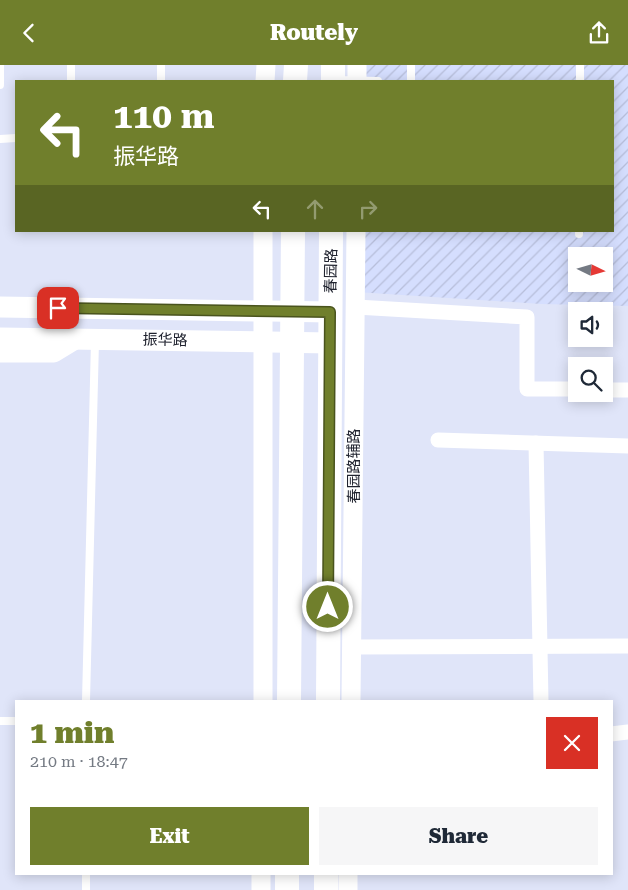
<!DOCTYPE html>
<html lang="en">
<head>
<meta charset="utf-8">
<style>
	body { margin:0; font-family:"Roboto Serif","Noto Sans SC",serif; background:#f6f6f7; color:#1f2937; height:100vh; display:flex; flex-direction:column; font-size:19px; white-space:nowrap }
	* { box-sizing:border-box; margin:0 }
	p { font-size:16px; color:#747a83 }
	.icon { flex:none; width:28px; height:28px; fill:none; stroke:currentColor; stroke-width:2; stroke-linecap:round; stroke-linejoin:round }
	.map { position:relative; flex:1; overflow:hidden }
	.panel { position:absolute; left:15px; top:635px; width:598px; height:175px; display:flex; flex-direction:column; background:#fff; border-radius:0px; box-shadow:0 2px 12px #0003 }
	.panel>* { flex:none }
	.guide { position:absolute; left:15px; top:15px; width:599px; height:152px; border-radius:0px; box-shadow:0 2px 12px #0003; background:#707f2c; color:#fff; overflow:hidden }
	.needle { width:32px; rotate:95deg }
	.buttons { position:absolute; left:568px; top:182px; display:grid; gap:10px }
	.buttons a { display:grid; place-items:center; width:45px; height:45px; border-radius:0px; background:#fff; box-shadow:0 2px 12px #0003; font-size:25px }
	.pin { position:absolute; display:grid; place-items:center; width:42px; height:42px; color:#fff; margin:-21px; border-radius:10px; box-shadow:0 2px 8px #0006 }
	.me { position:absolute; width:55px; margin:-28px; rotate:0deg; stroke-linejoin:round; filter:drop-shadow(0 0 4px #0008) }
	.turn { display:flex; align-items:center; gap:18px; height:105px; padding:0 15px; font-size:22px }
	.turn .icon { width:65px; height:65px; stroke-width:2.5 }
	.turn b { display:block; font-size:35px; line-height:42px }
	.lanes { display:flex; align-items:center; height:48px; padding:0 15px; background:#0003; justify-content:center; gap:25px; direction:ltr }
	.lanes .off { opacity:.35 }
	.round { display:grid; place-items:center; flex:none; width:52px; height:52px; border-radius:0px; background:#f6f6f7 }
	.head { display:flex; align-items:center; justify-content:space-between; height:85px; padding:0 15px }
	h1 { font-size:30px; font-weight:800; line-height:38px; color:#707f2c }
	.primary-button { display:flex; gap:10px; margin-top:auto; padding:10px 15px }
	.primary-button a { flex:1; height:58px; border-radius:0px; background:#707f2c; color:#fff; font-size:20px; font-weight:800; line-height:58px; text-align:center }
	.primary-button a+a { background:#f6f6f7; color:#1f2937 }
	header { display:flex; justify-content:space-between; align-items:center; height:65px; padding:0 15px; background:#707f2c; color:#fff; font-size:22px; font-weight:800 }
	.map>svg:first-child { display:block }
	.industrial { fill:url(#industrial-furrows); fill-rule:evenodd }
	.lines { fill:none; stroke-linecap:round; stroke-linejoin:round }
	.service { stroke:#fff; stroke-width:8 }
	.minor { stroke:#fff; stroke-width:15 }
	.tertiary { stroke:#fff; stroke-width:19 }
	.secondary { stroke:#fff; stroke-width:21 }
	.primary { stroke:#fff; stroke-width:24 }
	.route-casing { stroke:#49531d; stroke-width:12 }
	.route { stroke:#707f2c; stroke-width:9 }
	.labels { text-anchor:middle; stroke-width:4; stroke-linejoin:round; paint-order:stroke }
	.street-label { font-size:15px; fill:#20232f; stroke:#fff }
</style>
</head>
<body>
<header><svg class="icon" aria-label="back" viewBox="0 0 24 24"><path d="M15 5l-7 7 7 7"/></svg>Routely<svg class="icon" aria-label="share" viewBox="0 0 24 24"><path d="M12 15V3M7 8l5-5 5 5M5 13v7h14v-7"/></svg></header>
<div class="map">
<svg width="628" height="825" viewBox="0 0 628 825">
	<defs>
		<pattern id="industrial-furrows" width="10" height="10" patternUnits="userSpaceOnUse" patternTransform="scale(1.25)"><rect width="10" height="10" fill="#d5defe"/><path d="M-1 1l2-2M0 10L10 0M9 11l2-2" fill="none" stroke="#b7beda"/></pattern>
	</defs>
	<rect width="100%" height="100%" fill="#e0e5f9"/>
	<!-- industrial -->
	<path class="industrial" d="M357,0h271v241l-87,-2 -185,-12v-61h256v-150h-255zM576,191h28v28h-28z"/>
	<g class="lines">
		<!-- service -->
		<g class="service">
			<polyline points="335,15 378,16"/>
			<polyline points="71,16 71,0"/>
			<polyline points="161,16 161,0"/>
			<polyline points="411,16 411,0"/>
			<polyline points="580,16 580,0"/>
			<polyline points="0,20 0,0"/>
			<polyline points="0,74 16,73"/>
			<polyline points="579,169 579,166"/>
			<polyline points="86,636 95,276"/>
			<polyline points="0,656 16,656"/>
			<polyline points="86,809 86,825"/>
		</g>
		<!-- minor -->
		<g class="minor">
			<polyline points="356,242 527,252 527,324 576,324"/>
			<polyline points="604,325 628,325"/>
			<polyline points="438,375 628,381"/>
			<polyline points="536,378 541,636"/>
			<polyline points="353,582 628,581"/>
			<polyline points="611,669 628,667"/>
		</g>
		<!-- tertiary -->
		<g class="tertiary">
			<polyline points="265,16 266,0"/>
			<polyline points="357,16 357,0"/>
			<polyline points="0,288 54,288 77,274"/>
			<polyline points="263,636 263,166"/>
			<polyline points="351,636 356,166"/>
			<polyline points="261,825 261,809"/>
			<polyline points="348,825 348,809"/>
		</g>
		<!-- secondary -->
		<g class="secondary">
			<polyline points="0,242 330,247"/>
			<polyline points="0,273 331,278"/>
		</g>
		<!-- primary -->
		<g class="primary">
			<polyline points="295,16 296,0"/>
			<polyline points="333,16 333,0"/>
			<polyline points="289,636 293,166"/>
			<polyline points="328,636 331,166"/>
			<polyline points="287,825 287,809"/>
			<polyline points="326,825 326,809"/>
		</g>
	</g>
	<g class="lines">
		<defs>
			<polyline id="route" points="58,243 330,247 328,542"/>
		</defs>
		<!-- route casing -->
		<use href="#route" class="route-casing"/>
		<!-- route -->
		<use href="#route" class="route"/>
	</g>
	<g class="labels">
		<!-- street labels -->
		<g class="street-label">
			<text transform="translate(331 206) rotate(-89)" y="5">春园路</text>
			<text transform="translate(165 275) rotate(1)" y="5">振华路</text>
			<text transform="translate(354 401) rotate(-90)" y="5">春园路辅路</text>
		</g>
	</g>
</svg>
<div class="buttons">
<a><svg class="needle" viewBox="-14 -14 28 28"><path d="M0-13l5 13h-10z" fill="#e53935"/><path d="M0 13l5-13h-10z" fill="#747a83"/></svg></a>
<a><svg class="icon" aria-label="sound" viewBox="0 0 24 24"><path d="M4 9h4l5-4v14l-5-4H4zM17 9q2 3 0 6"/></svg></a>
<a><svg class="icon" aria-label="search" viewBox="0 0 24 24"><circle cx="10" cy="10" r="6"/><path d="M15 15l6 6"/></svg></a>
</div>
<div class="pin" style="left:58px;top:243px;background:#d93025"><svg class="icon" aria-label="arrive" viewBox="0 0 24 24"><path d="M6 21V4h12l-3 4 3 4H6"/></svg></div>
<svg class="me" style="left:328px;top:542px" viewBox="-20 -20 40 40"><circle r="17" fill="#707f2c" stroke="#fff" stroke-width="3"/><path d="M0-11L8 9 0 5-8 9z" fill="#fff"/></svg>
<div class="guide">
<div class="turn"><svg class="icon" aria-label="left" viewBox="0 0 24 24"><path d="M17 20v-9H6M10 6l-5 5 5 5"/></svg><div><b>110 m</b>振华路</div></div>
<div class="lanes"><svg class="icon" aria-label="left" viewBox="0 0 24 24"><path d="M17 20v-9H6M10 6l-5 5 5 5"/></svg><svg class="icon off" aria-label="ahead" viewBox="0 0 24 24"><path d="M12 20V5M6 11l6-6 6 6"/></svg><svg class="icon off" aria-label="right" viewBox="0 0 24 24"><path d="M7 20v-9h11M14 6l5 5-5 5"/></svg></div>
</div>
<section class="panel">
<div class="head"><div><h1>1 min</h1><p>210 m · 18:47</p></div><a class="round" style="background:#d93025;color:#fff"><svg class="icon" aria-label="close" viewBox="0 0 24 24"><path d="M6 6l12 12M18 6L6 18"/></svg></a></div>
<div class="primary-button"><a>Exit</a><a>Share</a></div>
</section>
</div>
</body>
</html>
